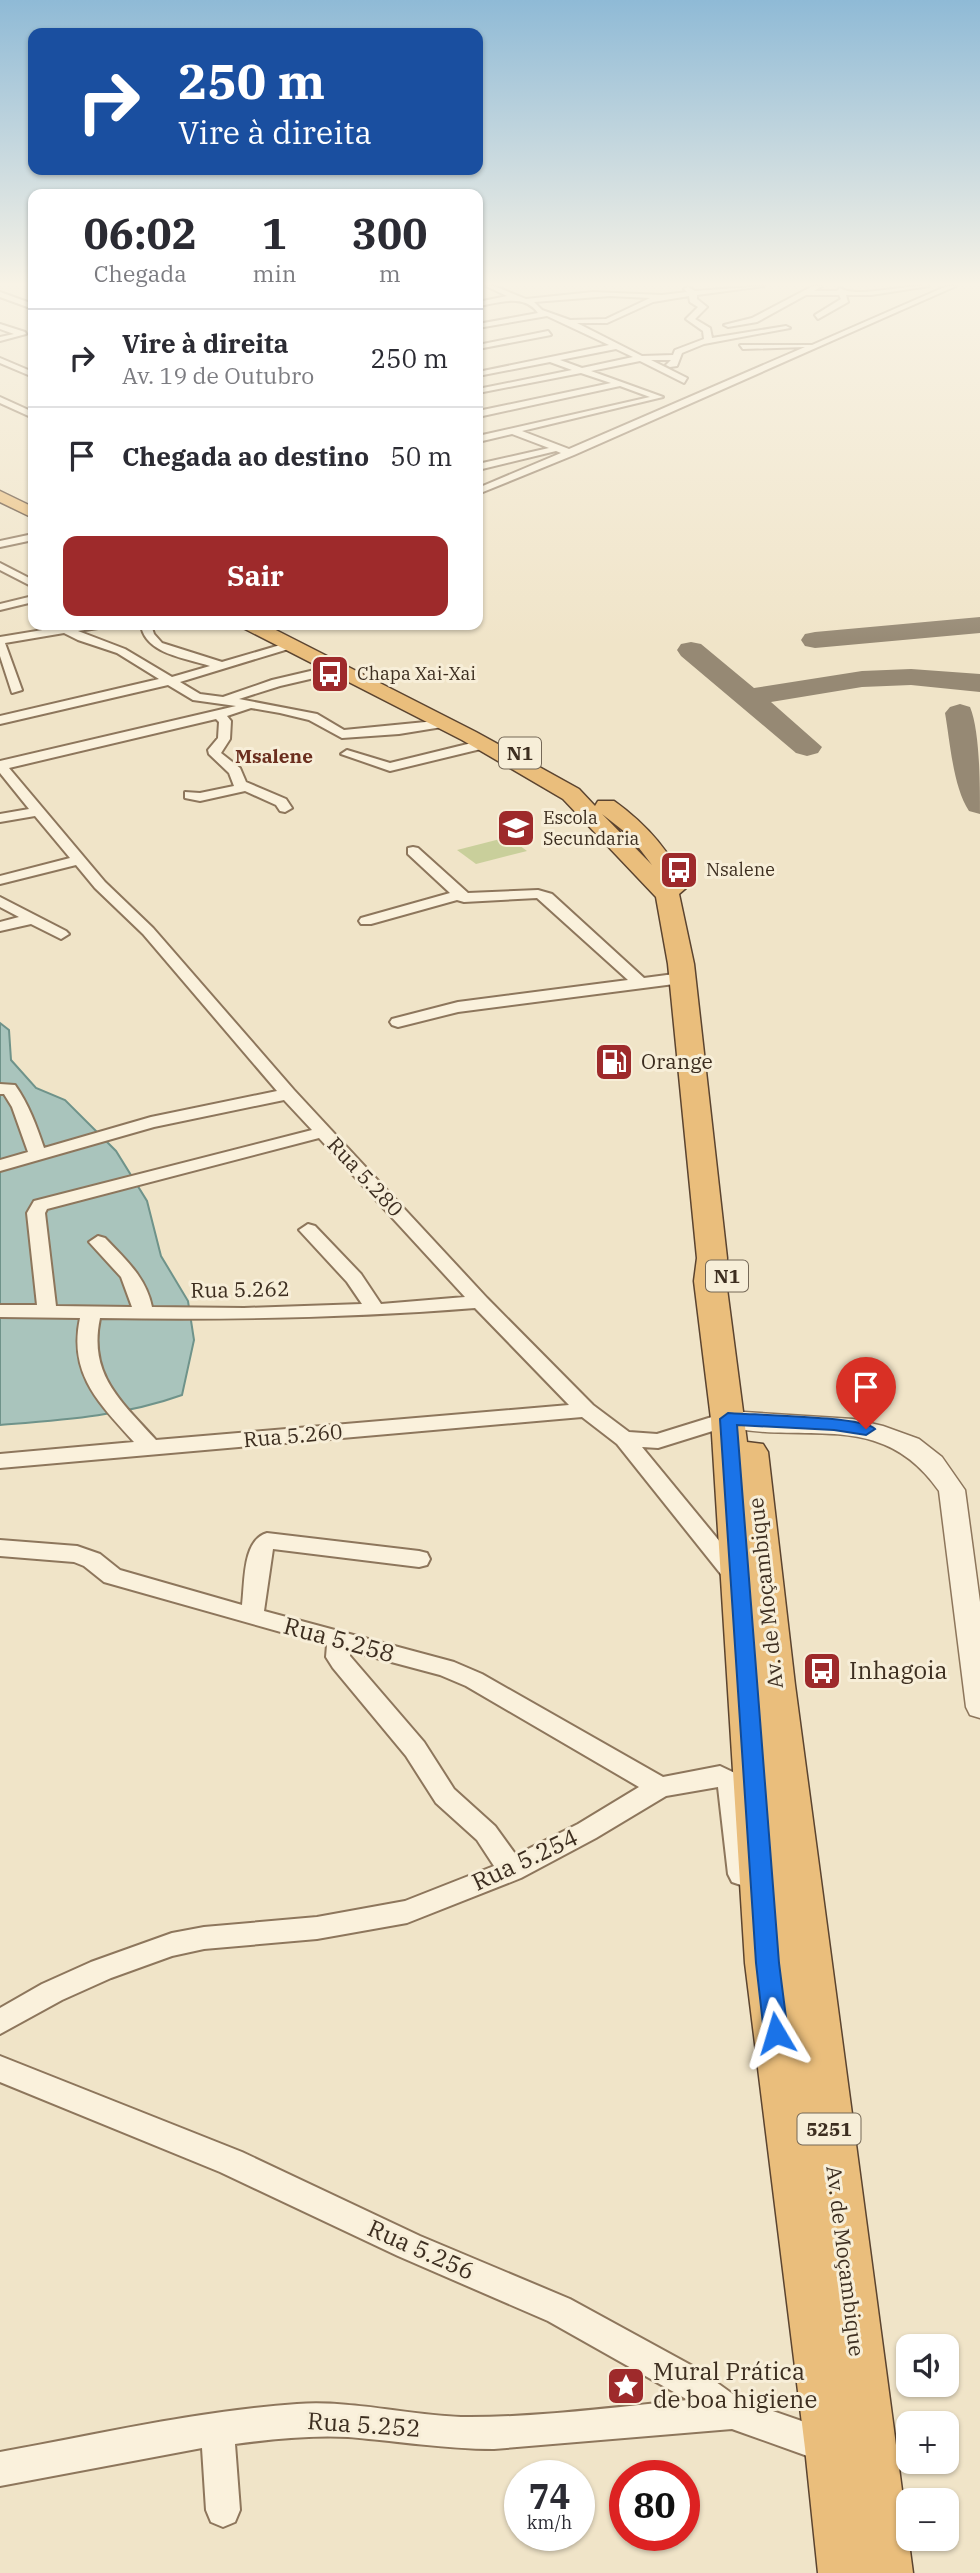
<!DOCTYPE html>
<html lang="pt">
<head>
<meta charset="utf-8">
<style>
	body { margin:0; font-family:"IBM Plex Serif",serif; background:#f7f7f7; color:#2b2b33; height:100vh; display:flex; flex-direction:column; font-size:26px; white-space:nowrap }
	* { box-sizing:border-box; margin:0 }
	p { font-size:23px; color:#7c7c81 }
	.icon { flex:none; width:38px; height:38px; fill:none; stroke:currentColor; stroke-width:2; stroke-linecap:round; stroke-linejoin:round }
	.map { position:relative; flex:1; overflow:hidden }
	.details { position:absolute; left:28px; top:189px; width:455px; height:441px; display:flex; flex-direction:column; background:#fff; border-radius:14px; box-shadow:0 2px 5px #0004 }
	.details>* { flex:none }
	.banner { position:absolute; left:28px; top:28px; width:455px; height:147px; border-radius:14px; box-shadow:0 2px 5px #0004; background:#1a4fa0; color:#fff; overflow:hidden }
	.tools { position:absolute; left:896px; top:2334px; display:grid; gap:14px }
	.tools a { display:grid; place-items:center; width:63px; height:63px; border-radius:14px; background:#fff; box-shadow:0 2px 5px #0004; font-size:35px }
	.speed { position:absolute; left:504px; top:2460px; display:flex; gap:14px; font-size:35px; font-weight:700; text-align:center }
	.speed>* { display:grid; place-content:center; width:91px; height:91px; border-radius:50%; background:#fff; box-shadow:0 2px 5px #0004; line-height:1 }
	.speed small { font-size:18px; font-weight:400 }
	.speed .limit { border:10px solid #d22; background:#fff; color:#111 }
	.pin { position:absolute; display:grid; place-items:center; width:60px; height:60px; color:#fff; margin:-72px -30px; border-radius:50% 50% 50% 0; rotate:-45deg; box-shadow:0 0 7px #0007 }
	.pin .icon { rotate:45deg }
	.me { position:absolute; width:77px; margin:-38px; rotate:353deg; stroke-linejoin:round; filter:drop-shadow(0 0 5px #0008) }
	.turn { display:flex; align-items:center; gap:24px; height:147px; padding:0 35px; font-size:32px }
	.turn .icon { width:91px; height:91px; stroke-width:2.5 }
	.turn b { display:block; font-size:49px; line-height:60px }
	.eta { display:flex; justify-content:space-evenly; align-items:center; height:119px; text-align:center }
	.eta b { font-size:42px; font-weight:700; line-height:49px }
	.cta { display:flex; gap:14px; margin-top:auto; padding:14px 35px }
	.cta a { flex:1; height:80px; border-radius:14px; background:#9e2a2b; color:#fff; font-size:28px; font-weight:700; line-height:80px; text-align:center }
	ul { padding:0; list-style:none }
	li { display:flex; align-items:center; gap:21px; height:98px; padding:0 35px; border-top:2px solid #e1e1e2 }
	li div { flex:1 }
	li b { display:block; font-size:26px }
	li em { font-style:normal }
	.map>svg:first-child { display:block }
	.green { fill:#c9cf9b }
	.water { fill:#a9c4bc; stroke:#6f938a; stroke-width:2 }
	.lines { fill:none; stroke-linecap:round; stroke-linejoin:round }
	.taxiway { fill:#968974; fill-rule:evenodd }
	.minor-casing { stroke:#8d765c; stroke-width:4 }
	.tertiary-casing { stroke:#8d765c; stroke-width:3 }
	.trunk-casing { stroke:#5b4430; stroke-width:3 }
	.minor { fill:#faf1dc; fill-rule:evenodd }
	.tertiary { fill:#faf1dc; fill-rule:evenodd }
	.trunk { fill:#eabe7c; fill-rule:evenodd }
	.route { fill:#1a73e8; stroke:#114b97; stroke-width:2 }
	.labels { text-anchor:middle; stroke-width:6; stroke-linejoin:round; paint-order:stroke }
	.far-poi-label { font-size:18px; fill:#3d2e20; stroke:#f7eed8; text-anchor:start }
	.shield { fill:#f7eed8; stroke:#756857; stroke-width:2 }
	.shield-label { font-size:19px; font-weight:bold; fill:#3d2e20 }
	.far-neighbourhood-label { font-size:19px; font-weight:bold; fill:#6b2e1e; stroke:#f7eed8 }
	.poi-label { font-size:21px; fill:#3d2e20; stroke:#f7eed8; text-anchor:start }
	.street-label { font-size:21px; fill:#3d2e20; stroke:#f7eed8 }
	.near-street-label { font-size:24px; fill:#3d2e20; stroke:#f7eed8 }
	.near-poi-label { font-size:24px; fill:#3d2e20; stroke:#f7eed8; text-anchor:start }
</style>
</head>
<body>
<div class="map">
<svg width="980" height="2573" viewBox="0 0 980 2573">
	<rect width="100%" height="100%" fill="#f0e4c8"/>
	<!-- green -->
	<polygon class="green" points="508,837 527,851 476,864 457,850"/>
	<!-- water -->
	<path class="water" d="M0,1023l9,7 2,30 25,28 29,12 51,51 31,50 14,55 27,45 6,39 -12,55c-58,21 -121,25 -182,30z"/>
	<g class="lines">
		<!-- taxiway -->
		<g class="taxiway">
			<polygon points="980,617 980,633 815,648 805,646 801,640 805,634 815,632"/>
			<polygon points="691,642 701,644 754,688 862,671 911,669 980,674 980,692 911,685 862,687 771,702 822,747 818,753 807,756 796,753 681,656 677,650 681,644"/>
			<path d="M960,704l10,3c10,24 10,78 10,107l-11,-3c-16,-24 -19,-70 -24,-98l5,-6z"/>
		</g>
		<defs>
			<g id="minor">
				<path d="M486,286h8l32,13 67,-7 69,3 25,-3 -3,-3 4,-2 7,4 69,-5 -67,9v4l10,8 -12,12 15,9 2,10 74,-12 4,2 -86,16 -22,9 -5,13 -7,1 -4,-2 5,-5h-20l36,18 -3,5 -44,-22 -49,10 72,26 -141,34 47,18 236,-102 -62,2 -3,-4h72l135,-59h9l-382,169 -96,39v-6l83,-35 -5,-2 -78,19v-6l71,-16 -37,-14 -34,8v-6l172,-39 -30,-11 -142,31v-6l133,-28 -30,-10 -103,20v-4l94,-19 -22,-8 -72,14v-4l131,-27 -62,-29 -69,12v-4l60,-11c-14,-20 -40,-10 -60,-7v-4l29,-6zM610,296l40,2 -44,21 -36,1 -28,-10 -8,-8zM689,296l1,6 8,5 -12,12 17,12 1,8 -29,11 -2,5 -31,1 -65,-33h30l46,-21zM616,349l17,8 -51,11 -22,-8z"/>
				<path d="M813,286h9l-8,5h23l3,-3c16,11 67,-4 89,-2l-58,9h-25l2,7 -30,17 -3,-4 26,-16 -2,-4h-33l-49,27 -29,5 -4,-2 28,-7z"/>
				<polygon points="0,292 33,304 33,309 0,297"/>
				<polygon points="0,324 25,332 26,334 0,341 0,337 14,334 0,329"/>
				<polygon points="548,331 551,335 478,349 478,345"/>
				<polygon points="0,358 33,372 33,377 0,363"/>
				<polygon points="0,397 33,412 33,418 0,403"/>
				<polygon points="33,534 33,540 0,547 0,541"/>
				<polygon points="0,563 33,580 33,587 0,570"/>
				<polygon points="33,596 33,602 0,610 0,604"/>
				<path d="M73,625h30l-5,3 -20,3 47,18 47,28 38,-11c-24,-8 -65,-12 -69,-41h10l3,9 8,9 60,19 65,-19h8v4l-115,35 20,12 23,3 49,-17 47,-11 4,1v6l-43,10 -41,13 78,15 27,16 102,-10 2,3 -6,4 -43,7 -57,4 -33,-18 -29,-7 -29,-5 -24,8 4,5 -1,18 -9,14 19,15 6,14 40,17 6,9 -7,4 -5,-1 -4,-6 -31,-14 -45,10 -15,-3v-6l15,1 34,-7 -5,-13 -20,-19 -1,-4 10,-12 1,-16 -3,-3 -207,49 96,114 48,46 141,162 193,208 106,107 36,27 28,2 71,-22 7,2 3,5 -3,5 -77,24 -16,-1 102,124 3,6 -3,6 -8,2 -8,-2 -111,-139 -35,-27 -582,51v-14l134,-12c-35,-39 -66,-68 -54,-124l-80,-1v-12h37l-10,-92 7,-12 278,-71 -28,-30 -130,27 -154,44v-11l28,-8 -16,-45 -8,-13h-4v-10l15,1c14,20 21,40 29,63l107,-31 126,-26 -134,-157 -48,-46 -19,-23 -76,19v-8l70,-18 -35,-42 -35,6v-8l29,-5 -29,-36v-12l236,-55 -43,-6 -25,-15 -168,39v-8l159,-37 -42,-26 -39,-13 -14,-7 -59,10 17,47 -10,3 -12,-37v-19zM319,1138l146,159 -84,7 -20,-30 -46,-48 -7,-2 -9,6 48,52 15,22 -118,4 -92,-1c-6,-30 -27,-48 -47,-69l-7,-2 -9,6 32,35 11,30 -76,-1 -11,-93 2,-4zM475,1308l94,97 -413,35c-35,-39 -68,-65 -56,-122 125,2 250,0 375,-10z"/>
				<polygon points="484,740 490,744 489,747 390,771 341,754 347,750 390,763"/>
				<polygon points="413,847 418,848 468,893 538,890 552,894 644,978 682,973 690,978 682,983 458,1012 398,1027 392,1025 390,1022 392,1019 458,1002 628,980 537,898 464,902 457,900 371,924 361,924 359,921 361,918 450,893 408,854 408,848"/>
				<polygon points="0,897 66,931 69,934 61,939 31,924 0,931 0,922 19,917 0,907"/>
				<path d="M267,1533l152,18 8,2 3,6 -3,6 -8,2 -146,-18 -9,62 190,51 28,12 181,103 57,-11 19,9 4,7 11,92 -4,8 -9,3 -9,-3 -4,-8 -10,-87 -52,9 -70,42 -75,40 -114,45 -90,16 -113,10 -32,7 -61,22 -49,22 -62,34v-26l42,-24 49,-22 81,-29 32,-6 113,-10 88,-16 89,-35 -17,-26 -41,-37 -30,-47 -73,-88 -7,-11 1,-12 -223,-63 -20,-16 -10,-4 -74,-6v-16l77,6 23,8 20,16 122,35c3,-22 0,-65 25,-72zM350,1651l90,24 26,11 173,101 -61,37 -62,31 -21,-29 -41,-37 -30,-47 -74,-86z"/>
				<path d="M0,2056l242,96 178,84 150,63 128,70 43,31 98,34 5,12 -5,12 -12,5 -95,-34 -238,20c-49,0 -97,-8 -146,-12 -38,-2 -75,2 -113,7l5,66 -5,12 -12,5 -12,-5 -5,-12 -4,-62 -202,38v-34c99,-18 197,-41 297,-48 55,-4 109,11 164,13 75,1 152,-10 227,-17l-140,-79 -150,-65 -178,-84 -220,-90z"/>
			</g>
			<path id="tertiary" d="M728,1411l125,8 30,7 36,13 23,18 23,33 15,112v116l-10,-3 -4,-8 -27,-216c-59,-85 -137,-44 -220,-66l-3,-6 3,-6z"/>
			<g id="trunk">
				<polygon points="0,491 33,507 33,518 0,502"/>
				<path d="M243,625h23l210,107 103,57 16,17 3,-5h16c32,23 57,50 72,87l-7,6 15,70 33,294 -1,23 21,161 16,2 5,8 27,233 118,888h-95l-13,-125 -60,-485 -34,-544 -17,-138 3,-23 -29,-294 -12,-67 -93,-98 -101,-59 -217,-111zM602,814l28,22 22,29z"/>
			</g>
		</defs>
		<!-- minor casing -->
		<use href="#minor" class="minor-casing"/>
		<!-- tertiary casing -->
		<use href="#tertiary" class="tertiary-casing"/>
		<!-- trunk casing -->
		<use href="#trunk" class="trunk-casing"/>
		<!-- minor -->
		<use href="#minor" class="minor"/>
		<!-- tertiary -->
		<use href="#tertiary" class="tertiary"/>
		<!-- trunk -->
		<use href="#trunk" class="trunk"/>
	</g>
	<!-- sky -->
	<linearGradient id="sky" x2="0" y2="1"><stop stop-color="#8fbad6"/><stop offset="0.44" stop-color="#f8f3e6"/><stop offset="1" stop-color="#f8f3e6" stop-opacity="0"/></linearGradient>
	<rect width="980" height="646" fill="url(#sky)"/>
	<!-- route -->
	<path class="route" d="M728,1413c23,2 136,3 147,16l-9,6 -32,-5 -97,-5 42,538 9,70 -4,8 -8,3 -8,-3 -4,-8 -8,-70 -36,-544z"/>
	<!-- icons -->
	<defs>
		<symbol id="bus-square" viewBox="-11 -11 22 22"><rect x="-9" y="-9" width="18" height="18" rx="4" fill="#9e2a2b" stroke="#f7eed8"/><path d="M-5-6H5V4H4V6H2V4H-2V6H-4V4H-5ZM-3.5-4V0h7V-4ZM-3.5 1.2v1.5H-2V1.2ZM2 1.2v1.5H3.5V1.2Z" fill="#fff"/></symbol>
		<symbol id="school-square" viewBox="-11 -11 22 22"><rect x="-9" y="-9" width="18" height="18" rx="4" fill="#9e2a2b" stroke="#f7eed8"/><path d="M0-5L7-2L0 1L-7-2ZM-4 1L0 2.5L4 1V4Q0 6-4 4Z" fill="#fff"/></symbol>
		<symbol id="fuel-square" viewBox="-11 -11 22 22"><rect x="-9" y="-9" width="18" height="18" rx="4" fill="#9e2a2b" stroke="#f7eed8"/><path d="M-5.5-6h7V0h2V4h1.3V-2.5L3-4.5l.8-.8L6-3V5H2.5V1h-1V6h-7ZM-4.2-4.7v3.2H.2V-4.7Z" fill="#fff"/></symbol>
		<symbol id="sight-square" viewBox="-11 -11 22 22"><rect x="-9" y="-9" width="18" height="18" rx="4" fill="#9e2a2b" stroke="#f7eed8"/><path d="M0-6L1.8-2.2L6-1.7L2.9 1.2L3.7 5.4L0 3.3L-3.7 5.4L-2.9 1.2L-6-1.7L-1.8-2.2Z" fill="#fff"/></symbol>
	</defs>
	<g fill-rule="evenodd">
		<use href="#bus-square" x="308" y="652" width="44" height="44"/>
		<use href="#school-square" x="494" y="806" width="44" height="44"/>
		<use href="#bus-square" x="657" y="848" width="44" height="44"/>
		<use href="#fuel-square" x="592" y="1040" width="44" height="44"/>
		<use href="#bus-square" x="800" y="1649" width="44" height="44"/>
		<use href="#sight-square" x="604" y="2364" width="44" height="44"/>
	</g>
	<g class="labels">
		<!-- far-poi labels -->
		<g class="far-poi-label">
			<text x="357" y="680">Chapa Xai-Xai</text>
			<text x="543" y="824">Escola<tspan x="543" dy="21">Secundaria</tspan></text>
			<text x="706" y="876">Nsalene</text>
		</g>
		<!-- shield labels -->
		<g class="shield">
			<rect x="499" y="737.5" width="42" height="31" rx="5"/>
			<rect x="706" y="1260.5" width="42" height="31" rx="5"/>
			<rect x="797.5" y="2113.5" width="63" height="31" rx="5"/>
		</g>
		<g class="shield-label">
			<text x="520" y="760">N1</text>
			<text x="727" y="1283">N1</text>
			<text x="829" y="2136">5251</text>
		</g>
		<!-- far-neighbourhood labels -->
		<g class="far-neighbourhood-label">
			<text x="274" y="763">Msalene</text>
		</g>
		<!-- poi labels -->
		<g class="poi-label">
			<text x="641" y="1069">Orange</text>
		</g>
		<!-- street labels -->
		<g class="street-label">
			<text transform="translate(365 1177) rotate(47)" y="7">Rua 5.280</text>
			<text transform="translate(240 1290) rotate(-1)" y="7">Rua 5.262</text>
			<text transform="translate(293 1436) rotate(-5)" y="7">Rua 5.260</text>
			<text transform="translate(766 1593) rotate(-96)" y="7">Av. de Moçambique</text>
			<text transform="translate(845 2261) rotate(83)" y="7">Av. de Moçambique</text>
		</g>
		<!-- near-street labels -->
		<g class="near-street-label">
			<text transform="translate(339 1640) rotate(15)" y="8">Rua 5.258</text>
			<text transform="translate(525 1860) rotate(-25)" y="8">Rua 5.254</text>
			<text transform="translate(421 2250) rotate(24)" y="8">Rua 5.256</text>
			<text transform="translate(364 2425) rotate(4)" y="8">Rua 5.252</text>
		</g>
		<!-- near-poi labels -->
		<g class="near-poi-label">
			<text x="849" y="1679">Inhagoia</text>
			<text x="653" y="2380">Mural Prática<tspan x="653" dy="28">de boa higiene</tspan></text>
		</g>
	</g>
</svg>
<div class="tools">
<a><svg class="icon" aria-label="sound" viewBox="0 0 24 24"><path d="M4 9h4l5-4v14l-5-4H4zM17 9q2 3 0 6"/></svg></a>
<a>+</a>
<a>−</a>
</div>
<div class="speed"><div>74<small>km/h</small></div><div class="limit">80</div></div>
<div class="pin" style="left:866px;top:1429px;background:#d93025"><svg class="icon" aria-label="arrive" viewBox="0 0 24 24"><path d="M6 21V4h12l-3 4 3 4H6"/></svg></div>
<svg class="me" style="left:776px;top:2033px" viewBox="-20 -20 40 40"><path d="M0-17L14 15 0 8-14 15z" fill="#1a73e8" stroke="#fff" stroke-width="4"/></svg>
<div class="banner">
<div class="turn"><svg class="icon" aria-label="right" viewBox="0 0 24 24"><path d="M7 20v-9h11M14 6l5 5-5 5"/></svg><div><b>250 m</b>Vire à direita</div></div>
</div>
<section class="details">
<div class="eta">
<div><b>06:02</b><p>Chegada</p></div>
<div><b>1</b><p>min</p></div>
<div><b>300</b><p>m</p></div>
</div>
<ul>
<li><svg class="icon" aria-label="right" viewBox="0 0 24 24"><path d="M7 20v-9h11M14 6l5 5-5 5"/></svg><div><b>Vire à direita</b><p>Av. 19 de Outubro</p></div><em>250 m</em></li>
<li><svg class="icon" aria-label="arrive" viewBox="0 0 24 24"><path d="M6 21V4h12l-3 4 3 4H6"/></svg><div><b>Chegada ao destino</b></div><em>50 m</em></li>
</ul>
<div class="cta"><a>Sair</a></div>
</section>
</div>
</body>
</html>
